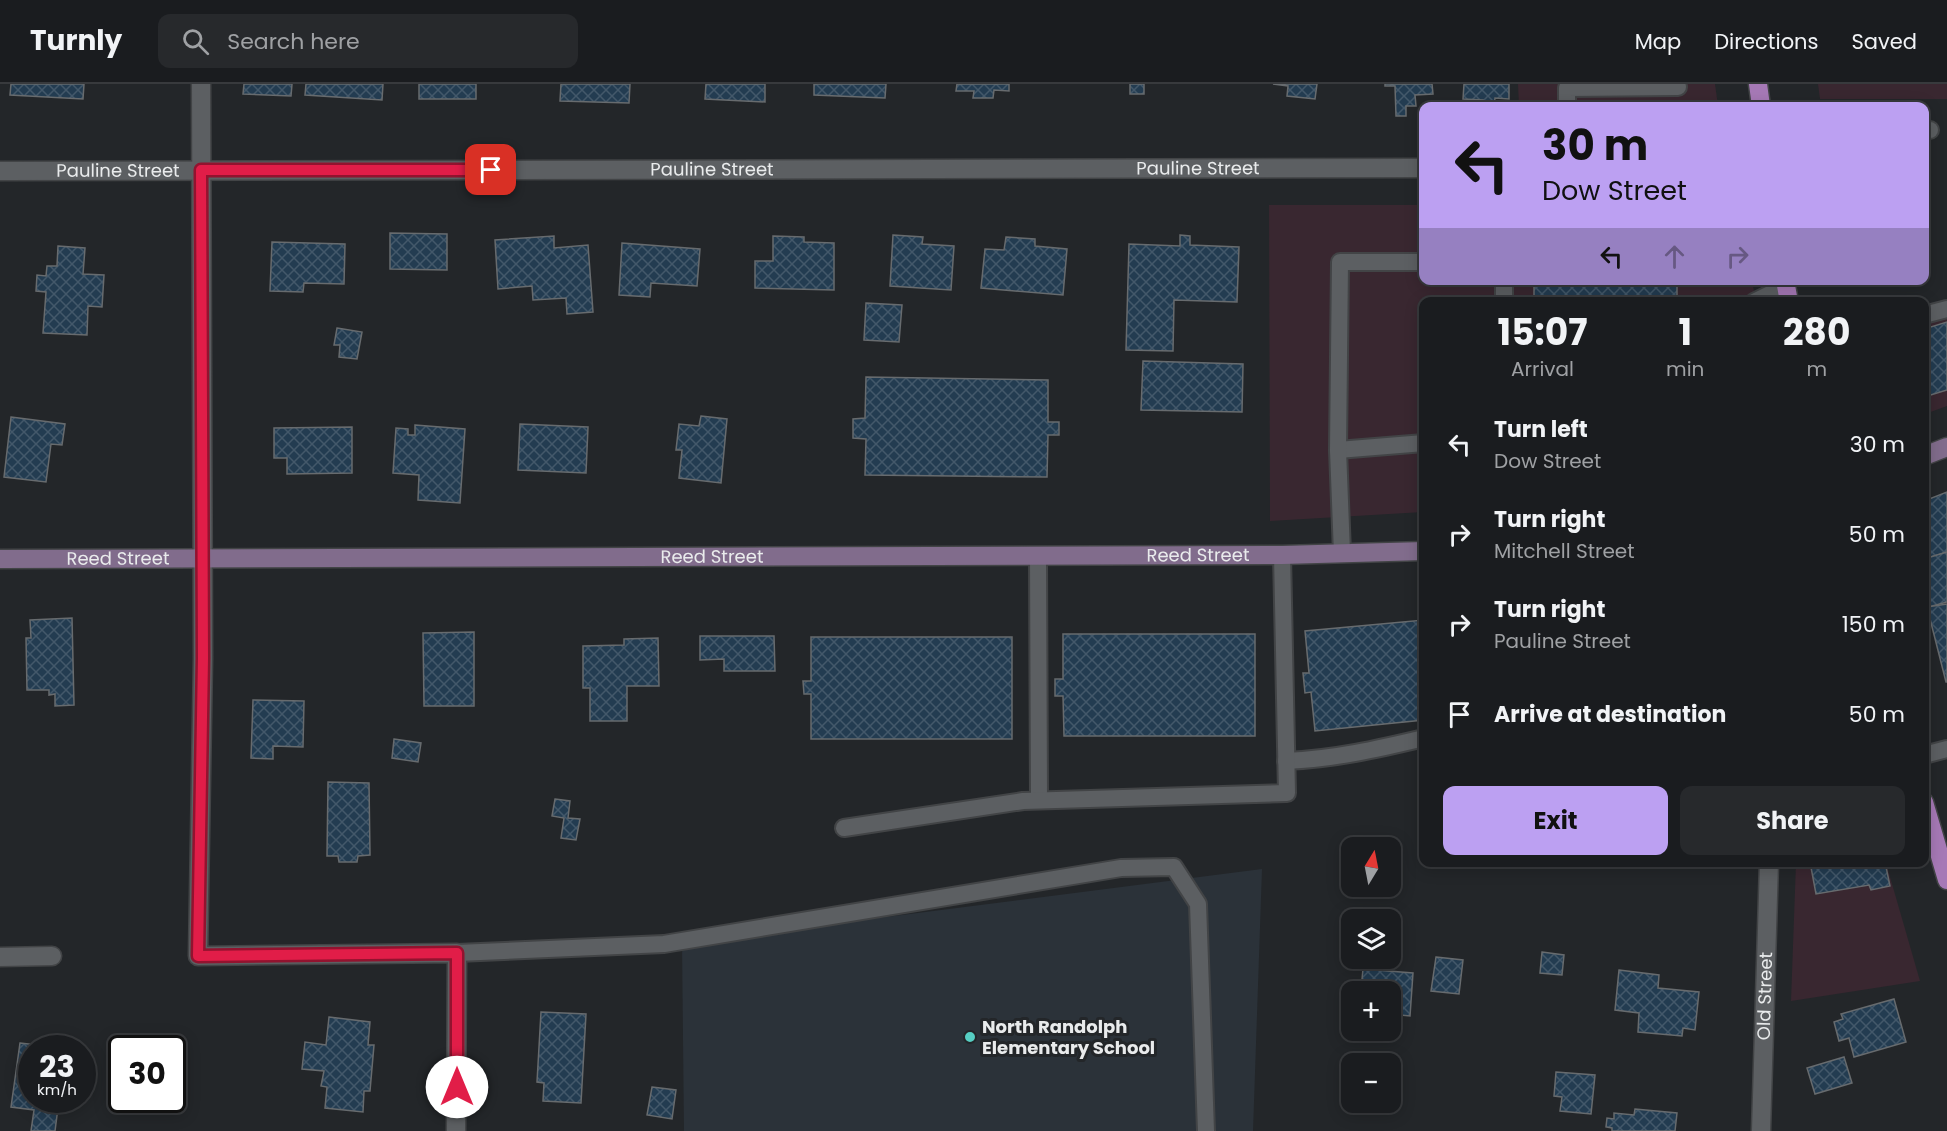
<!DOCTYPE html>
<html lang="en">
<head>
<meta charset="utf-8">
<style>
	body { margin:0; font-family:Poppins,sans-serif; background:#27292c; color:#f1f3f6; height:100vh; display:flex; flex-direction:column; font-size:22px; white-space:nowrap }
	* { box-sizing:border-box; margin:0 }
	p { font-size:20px; color:#9fa1a4 }
	.icon { flex:none; width:33px; height:33px; fill:none; stroke:currentColor; stroke-width:2; stroke-linecap:round; stroke-linejoin:round }
	.map { position:relative; flex:1; overflow:hidden }
	.sheet { position:absolute; left:1419px; top:213px; width:510px; height:570px; display:flex; flex-direction:column; background:#1a1c1f; border-radius:12px; box-shadow:0 3px 15px #0003,0 0 0 2px #383a3d }
	.sheet>* { flex:none }
	.top-card { position:absolute; left:1419px; top:18px; width:510px; height:183px; border-radius:12px; box-shadow:0 3px 15px #0003,0 0 0 2px #383a3d; background:#bca0f2; color:#111; overflow:hidden }
	.needle { width:39px; rotate:10deg }
	.controls { position:absolute; left:1341px; top:753px; display:grid; gap:12px }
	.controls a { display:grid; place-items:center; width:60px; height:60px; border-radius:12px; background:#1a1c1f; box-shadow:0 3px 15px #0003,0 0 0 2px #383a3d; font-size:30px }
	.speed { position:absolute; left:18px; top:951px; display:flex; gap:12px; font-size:30px; font-weight:700; text-align:center }
	.speed>* { display:grid; place-content:center; width:78px; height:78px; border-radius:50%; background:#1a1c1f; box-shadow:0 3px 15px #0003,0 0 0 2px #383a3d; line-height:1 }
	.speed small { font-size:15px; font-weight:400 }
	.speed .limit { border:3px solid #111; border-radius:9px; background:#fff; color:#111 }
	.pin { position:absolute; display:grid; place-items:center; width:51px; height:51px; color:#fff; margin:-26px; border-radius:12px; box-shadow:0 3px 9px #0006 }
	.me { position:absolute; width:66px; margin:-33px; rotate:0deg; stroke-linejoin:round; filter:drop-shadow(0 0 4px #0008) }
	.turn { display:flex; align-items:center; gap:21px; height:126px; padding:0 24px; font-size:27px }
	.turn .icon { width:78px; height:78px; stroke-width:2.5 }
	.turn b { display:block; font-size:42px; line-height:51px }
	.lanes { display:flex; align-items:center; height:57px; padding:0 24px; background:#0003; justify-content:center; gap:30px; direction:ltr }
	.lanes .off { opacity:.35 }
	.eta { display:flex; justify-content:space-evenly; align-items:center; height:102px; text-align:center }
	.eta b { font-size:36px; font-weight:700; line-height:42px }
	.primary-button { display:flex; gap:12px; margin-top:auto; padding:12px 24px }
	.primary-button a { flex:1; height:69px; border-radius:12px; background:#bca0f2; color:#111; font-size:24px; font-weight:700; line-height:69px; text-align:center }
	.primary-button a+a { background:#27292c; color:#f1f3f6 }
	ul { padding:0; list-style:none }
	li { display:flex; align-items:center; gap:18px; height:90px; padding:0 24px }
	li div { flex:1 }
	li b { display:block; font-size:22px }
	li em { font-style:normal }
	header { display:flex; align-items:center; gap:36px; box-sizing:border-box; height:84px; padding:0 30px; background:#1a1c1f; border-bottom:2px solid #383a3d }
	header strong { font-size:28px }
	nav { display:flex; gap:33px; margin-inline-start:auto; font-size:21px }
	.search { width:420px; height:54px; background:#27292c; display:flex; align-items:center; gap:15px; box-sizing:border-box; padding:0 21px; border-radius:12px; color:#9fa1a4; font-size:22px }
	.map>svg:first-child { display:block }
	.commercial { fill:#392730 }
	.built { fill:#2b3239 }
	.building { fill:url(#building-cross-hatch); stroke:#676b6e; stroke-width:1.5 }
	.lines { fill:none; stroke-linecap:round; stroke-linejoin:round }
	.lane-casing { stroke:#424446; stroke-width:20 }
	.street-casing { stroke:#424446; stroke-width:21 }
	.secondary-casing { stroke:#424446; stroke-width:21 }
	.primary-casing { stroke:#424446; stroke-width:21 }
	.lane { stroke:#5c5f62; stroke-width:16 }
	.street { stroke:#5c5f62; stroke-width:18 }
	.secondary { stroke:#816c8c; stroke-width:18 }
	.primary { stroke:#a679b6; stroke-width:18 }
	.route-casing { stroke:#92132f; stroke-width:15 }
	.route { stroke:#e11d48; stroke-width:10 }
	.poi-dot { fill:#56cec3; stroke:#232629; stroke-width:2 }
	.labels { text-anchor:middle; stroke-width:6; stroke-linejoin:round; paint-order:stroke }
	.street-label { font-size:18px; fill:#e9ebec; stroke:#232629 }
	.poi-label { font-size:18px; font-weight:bold; fill:#e9ebec; stroke:#232629; text-anchor:start }
</style>
</head>
<body>
<header>
<strong>Turnly</strong>
<div class="search"><svg class="icon" aria-label="search" viewBox="0 0 24 24"><circle cx="10" cy="10" r="6"/><path d="M15 15l6 6"/></svg>Search here</div>
<nav><a>Map</a><a>Directions</a><a>Saved</a></nav>
</header>
<div class="map">
<svg width="1947" height="1047" viewBox="0 0 1947 1047">
	<defs>
		<pattern id="building-cross-hatch" width="8" height="8" patternUnits="userSpaceOnUse" patternTransform="scale(1.5)"><rect width="8" height="8" fill="#233c51"/><path d="M0 0l8 8M0 8l8-8" fill="none" stroke="#43586a"/></pattern>
	</defs>
	<rect width="100%" height="100%" fill="#232629"/>
	<!-- commercial -->
	<g class="commercial">
		<polygon points="1518,0 1715,0 1718,22 1519,22"/>
		<polygon points="1818,0 1947,0 1947,15 1820,15"/>
		<polygon points="1269,121 1423,121 1424,196 1752,197 1756,217 1424,218 1423,428 1270,437"/>
		<polygon points="1947,229 1947,322 1925,330 1924,231"/>
		<polygon points="1796,779 1886,779 1920,897 1791,917"/>
	</g>
	<!-- built -->
	<polygon class="built" points="1262,785 1253,1047 684,1047 682,859"/>
	<!-- building -->
	<g class="building">
		<polygon points="11,0 84,0 83,15 10,11"/>
		<polygon points="244,0 292,0 291,12 243,10"/>
		<polygon points="306,0 383,0 382,16 305,11"/>
		<rect x="419" y="0" width="57" height="15"/>
		<polygon points="561,0 630,0 629,19 560,17"/>
		<polygon points="706,0 765,0 765,18 705,15"/>
		<polygon points="814,0 886,0 885,14 814,11"/>
		<polygon points="957,0 1009,0 1009,7 994,6 993,14 973,14 974,7 956,7"/>
		<rect x="1130" y="0" width="14" height="10"/>
		<polygon points="1273,0 1317,0 1315,15 1287,12 1288,2"/>
		<polygon points="1385,0 1432,0 1433,10 1415,11 1416,22 1406,22 1406,32 1396,32 1395,2 1385,2"/>
		<polygon points="1464,0 1509,0 1509,15 1495,14 1494,22 1483,22 1483,16 1463,15"/>
		<polygon points="1924,116 1929,161 1924,162"/>
		<polygon points="390,149 447,150 447,186 390,185"/>
		<polygon points="893,151 923,153 922,160 954,162 951,206 890,202"/>
		<polygon points="1180,151 1190,152 1190,161 1239,163 1237,218 1174,216 1173,267 1126,266 1129,160 1180,162"/>
		<polygon points="554,152 554,164 588,161 593,228 567,230 566,214 533,216 532,202 498,205 495,156"/>
		<polygon points="773,152 804,153 804,158 834,159 834,206 755,204 755,177 773,177"/>
		<polygon points="1006,153 1035,155 1035,162 1067,165 1063,211 981,204 985,165 1004,166"/>
		<polygon points="272,158 345,160 344,200 304,199 303,208 270,207"/>
		<polygon points="622,159 700,165 697,202 651,199 650,213 619,211"/>
		<polygon points="58,162 85,164 83,190 104,191 102,223 88,222 87,251 43,249 46,208 36,207 37,191 46,192 47,182 57,182"/>
		<polygon points="1534,196 1668,196 1668,201 1677,200 1677,218 1534,218"/>
		<polygon points="1875,196 1912,196 1912,198 1875,202"/>
		<polygon points="866,219 902,221 899,258 864,256"/>
		<polygon points="1947,238 1947,306 1924,313 1924,245"/>
		<polygon points="337,244 362,248 357,275 339,273 340,261 334,261"/>
		<polygon points="1143,277 1243,280 1242,328 1141,326"/>
		<polygon points="866,293 1048,296 1048,338 1059,338 1059,351 1048,351 1047,393 865,391 866,355 853,354 853,335 865,334"/>
		<polygon points="701,332 727,335 721,399 679,394 682,366 676,366 679,340 699,342"/>
		<polygon points="11,333 65,340 62,361 51,360 46,398 4,393"/>
		<polygon points="520,340 588,343 586,389 518,386"/>
		<polygon points="415,341 465,345 460,419 418,416 419,391 393,389 396,344 408,345 408,351 415,351"/>
		<polygon points="352,343 352,389 287,390 287,374 274,374 274,344"/>
		<polygon points="1947,408 1947,468 1924,475 1924,417"/>
		<polygon points="1947,468 1947,518 1925,524 1924,475"/>
		<polygon points="1947,520 1947,598 1946,598 1927,523"/>
		<polygon points="72,534 74,621 55,622 55,610 49,611 49,606 27,606 26,554 31,554 30,536"/>
		<polygon points="1424,536 1424,636 1315,647 1311,608 1305,609 1303,589 1309,589 1305,547"/>
		<polygon points="474,548 474,622 424,622 423,549"/>
		<polygon points="1063,550 1255,550 1255,652 1064,652 1063,612 1055,612 1055,595 1063,595"/>
		<polygon points="700,552 774,552 775,587 724,587 724,575 700,576"/>
		<polygon points="811,553 1012,553 1012,655 811,655 811,610 804,610 803,597 811,597"/>
		<polygon points="658,554 659,602 627,602 627,637 590,637 590,604 583,604 583,562 624,561 624,555"/>
		<polygon points="253,616 304,617 303,663 273,662 273,675 251,674"/>
		<polygon points="394,655 421,659 418,678 392,674"/>
		<polygon points="328,698 369,699 370,771 358,772 357,778 339,778 338,772 327,772"/>
		<polygon points="555,715 570,717 568,734 580,735 576,756 561,754 564,734 552,732"/>
		<polygon points="1810,778 1885,778 1890,802 1871,806 1869,801 1816,810"/>
		<polygon points="1542,868 1564,871 1562,891 1540,889"/>
		<polygon points="1436,873 1463,876 1459,910 1431,907"/>
		<polygon points="1363,885 1413,889 1410,932 1390,930 1390,908 1352,908 1352,927 1342,927 1344,905 1361,906"/>
		<polygon points="1619,886 1659,891 1658,904 1699,908 1695,946 1683,944 1682,952 1638,948 1639,929 1615,926"/>
		<polygon points="1894,915 1906,958 1854,973 1849,954 1839,957 1834,938 1843,935 1841,930"/>
		<polygon points="541,928 586,930 581,1019 543,1017 544,999 537,998"/>
		<polygon points="329,933 370,938 368,961 374,961 370,1007 364,1007 363,1028 325,1024 327,1003 321,1002 324,987 302,985 305,958 326,961"/>
		<polygon points="20,959 63,964 32,964 32,1016 59,1016 55,1047 31,1047 34,1026 11,1023"/>
		<polygon points="1844,973 1852,999 1815,1010 1807,984"/>
		<polygon points="1556,988 1595,991 1591,1030 1560,1027 1562,1013 1554,1012"/>
		<polygon points="652,1003 676,1006 672,1035 647,1031"/>
		<polygon points="1635,1025 1677,1029 1675,1047 1612,1047 1612,1044 1606,1043 1607,1034 1614,1035 1614,1029 1634,1031"/>
	</g>
	<g class="lines">
		<defs>
			<g id="lane">
				<polyline points="1567,22 1567,4 1678,3"/>
				<polyline points="1924,46 1930,46"/>
				<polyline points="1504,196 1504,218"/>
				<polyline points="1754,218 1786,202"/>
				<polyline points="1924,231 1947,225"/>
				<polyline points="1338,366 1424,359"/>
				<polyline points="1342,469 1338,366 1340,178 1424,178"/>
				<polyline points="1038,472 1039,716"/>
				<polyline points="1924,671 1947,665"/>
				<path d="M1286,677c48,-2 92,-12 138,-23"/>
				<polyline points="844,744 1023,717 1287,709 1282,471"/>
				<polyline points="457,869 664,860 1121,784 1174,783 1198,820 1206,1047"/>
			</g>
			<g id="street">
				<polyline points="201,0 203,574 198,872 457,869 456,1047"/>
				<path id="s1" d="M0,87l1424,-3"/>
				<polyline points="0,873 52,872"/>
				<path id="s2" d="M1761,1047l8,-269"/>
			</g>
			<g id="secondary">
				<polyline points="1924,372 1947,363"/>
				<path id="s3" d="M0,475l1282,-4 142,-4"/>
			</g>
			<g id="primary">
				<polyline points="1758,0 1761,22"/>
				<polyline points="1785,196 1789,218"/>
				<polyline points="1924,718 1947,796"/>
			</g>
		</defs>
		<!-- lane casing -->
		<use href="#lane" class="lane-casing"/>
		<!-- street casing -->
		<use href="#street" class="street-casing"/>
		<!-- secondary casing -->
		<use href="#secondary" class="secondary-casing"/>
		<!-- primary casing -->
		<use href="#primary" class="primary-casing"/>
		<!-- lane -->
		<use href="#lane" class="lane"/>
		<!-- street -->
		<use href="#street" class="street"/>
		<!-- secondary -->
		<use href="#secondary" class="secondary"/>
		<!-- primary -->
		<use href="#primary" class="primary"/>
	</g>
	<g class="lines">
		<defs>
			<polyline id="route" points="457,1003 457,869 198,872 203,574 201,86 491,86"/>
		</defs>
		<!-- route casing -->
		<use href="#route" class="route-casing"/>
		<!-- route -->
		<use href="#route" class="route"/>
	</g>
	<!-- markers -->
	<circle class="poi-dot" cx="970" cy="953" r="6"/>
	<g class="labels">
		<!-- street labels -->
		<g class="street-label">
			<text dy="6" stroke="none"><textPath href="#s1" startOffset="712">Pauline Street</textPath></text>
			<text dy="6" stroke="none"><textPath href="#s1" startOffset="1198">Pauline Street</textPath></text>
			<text dy="6" stroke="none"><textPath href="#s1" startOffset="118">Pauline Street</textPath></text>
			<text dy="6" stroke="none"><textPath href="#s3" startOffset="1198">Reed Street</textPath></text>
			<text dy="6" stroke="none"><textPath href="#s3" startOffset="712">Reed Street</textPath></text>
			<text dy="6" stroke="none"><textPath href="#s3" startOffset="118">Reed Street</textPath></text>
			<text dy="6" stroke="none"><textPath href="#s2" startOffset="135">Old Street</textPath></text>
		</g>
		<!-- poi labels -->
		<g class="poi-label">
			<text x="982" y="949">North Randolph<tspan x="982" dy="21">Elementary School</tspan></text>
		</g>
	</g>
</svg>
<div class="controls">
<a><svg class="needle" viewBox="-14 -14 28 28"><path d="M0-13l5 13h-10z" fill="#e53935"/><path d="M0 13l5-13h-10z" fill="#9fa1a4"/></svg></a>
<a><svg class="icon" aria-label="layers" viewBox="0 0 24 24"><path d="M12 4l9 5-9 5-9-5zM3 14l9 5 9-5"/></svg></a>
<a>+</a>
<a>−</a>
</div>
<div class="speed"><div>23<small>km/h</small></div><div class="limit">30</div></div>
<div class="pin" style="left:491px;top:86px;background:#d93025"><svg class="icon" aria-label="arrive" viewBox="0 0 24 24"><path d="M6 21V4h12l-3 4 3 4H6"/></svg></div>
<svg class="me" style="left:457px;top:1003px" viewBox="-20 -20 40 40"><circle r="19" fill="#fff"/><path d="M0-13L10 11 0 6-10 11z" fill="#e11d48"/></svg>
<div class="top-card">
<div class="turn"><svg class="icon" aria-label="left" viewBox="0 0 24 24"><path d="M17 20v-9H6M10 6l-5 5 5 5"/></svg><div><b>30 m</b>Dow Street</div></div>
<div class="lanes"><svg class="icon" aria-label="left" viewBox="0 0 24 24"><path d="M17 20v-9H6M10 6l-5 5 5 5"/></svg><svg class="icon off" aria-label="ahead" viewBox="0 0 24 24"><path d="M12 20V5M6 11l6-6 6 6"/></svg><svg class="icon off" aria-label="right" viewBox="0 0 24 24"><path d="M7 20v-9h11M14 6l5 5-5 5"/></svg></div>
</div>
<section class="sheet">
<div class="eta">
<div><b>15:07</b><p>Arrival</p></div>
<div><b>1</b><p>min</p></div>
<div><b>280</b><p>m</p></div>
</div>
<ul>
<li><svg class="icon" aria-label="left" viewBox="0 0 24 24"><path d="M17 20v-9H6M10 6l-5 5 5 5"/></svg><div><b>Turn left</b><p>Dow Street</p></div><em>30 m</em></li>
<li><svg class="icon" aria-label="right" viewBox="0 0 24 24"><path d="M7 20v-9h11M14 6l5 5-5 5"/></svg><div><b>Turn right</b><p>Mitchell Street</p></div><em>50 m</em></li>
<li><svg class="icon" aria-label="right" viewBox="0 0 24 24"><path d="M7 20v-9h11M14 6l5 5-5 5"/></svg><div><b>Turn right</b><p>Pauline Street</p></div><em>150 m</em></li>
<li><svg class="icon" aria-label="arrive" viewBox="0 0 24 24"><path d="M6 21V4h12l-3 4 3 4H6"/></svg><div><b>Arrive at destination</b></div><em>50 m</em></li>
</ul>
<div class="primary-button"><a>Exit</a><a>Share</a></div>
</section>
</div>
</body>
</html>
